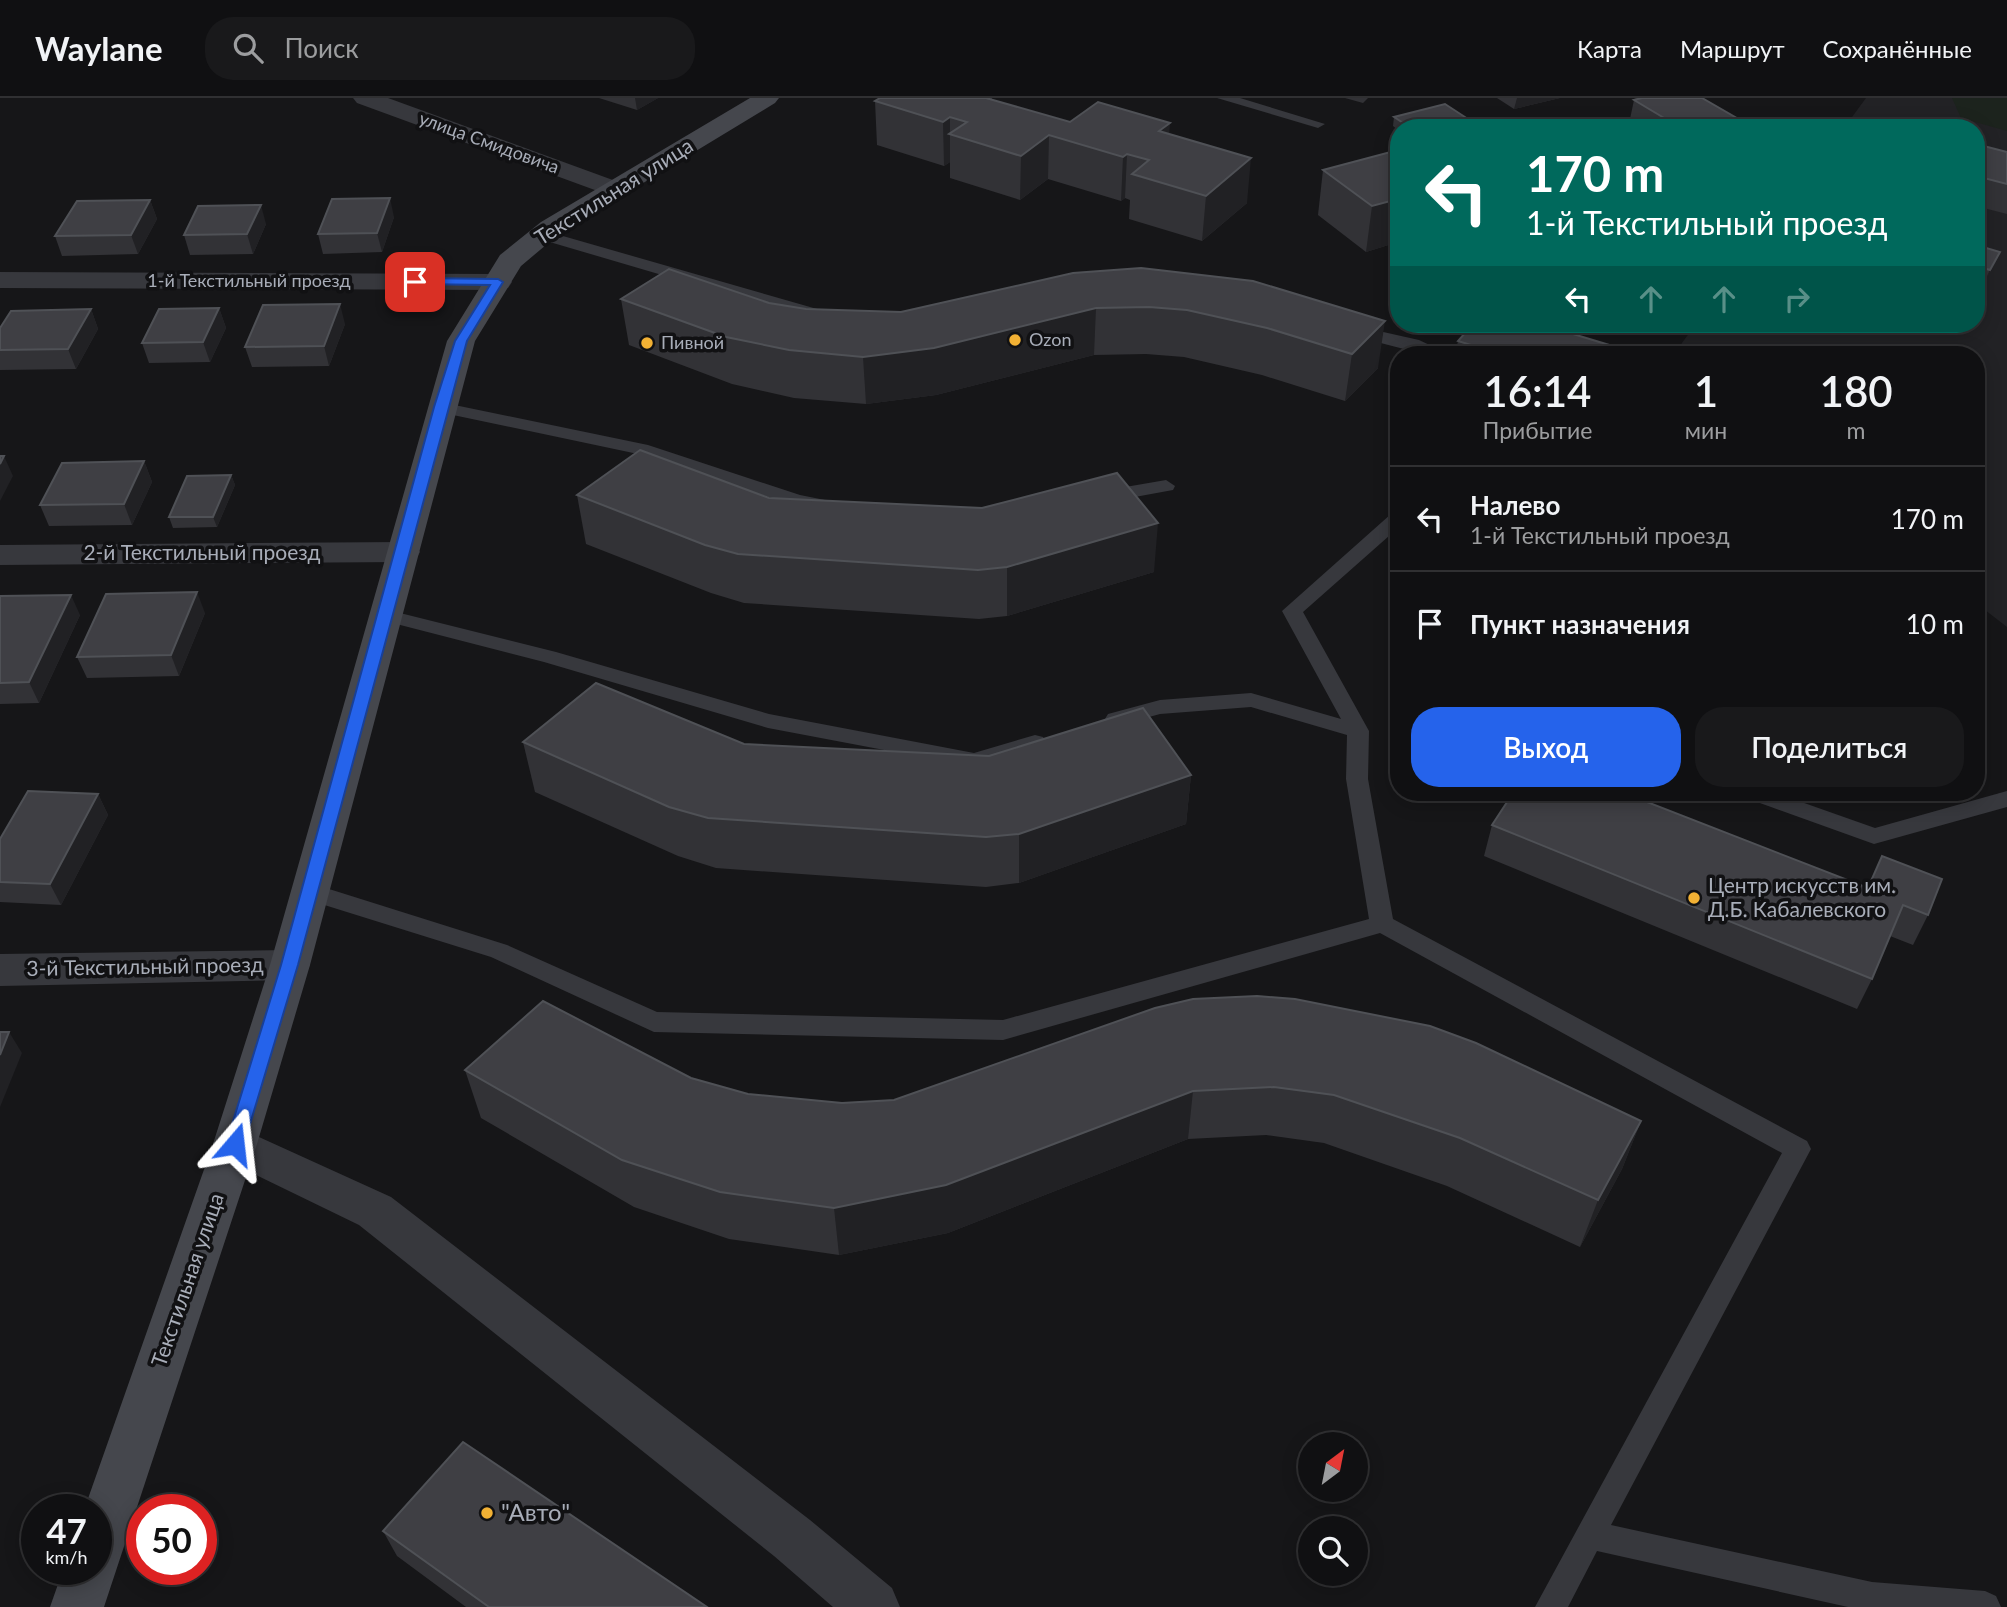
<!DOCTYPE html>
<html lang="ru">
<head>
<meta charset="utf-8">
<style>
	body { margin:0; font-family:Lato,sans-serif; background:#19191b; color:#f1f3f6; height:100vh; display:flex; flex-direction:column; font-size:26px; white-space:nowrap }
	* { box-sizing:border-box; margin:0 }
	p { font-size:23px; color:#9c9d9f }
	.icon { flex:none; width:38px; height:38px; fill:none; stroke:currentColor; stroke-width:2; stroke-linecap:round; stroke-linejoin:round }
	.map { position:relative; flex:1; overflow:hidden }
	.panel { position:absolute; left:1390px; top:248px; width:595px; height:455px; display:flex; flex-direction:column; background:#101012; border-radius:28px; box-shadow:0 4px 18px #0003,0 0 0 2px #303032 }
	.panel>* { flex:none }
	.banner { position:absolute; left:1390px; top:21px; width:595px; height:214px; border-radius:28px; box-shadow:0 4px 18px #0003,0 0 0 2px #303032; background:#00695c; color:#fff; overflow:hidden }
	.needle { width:46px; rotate:32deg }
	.tools { position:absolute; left:1298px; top:1334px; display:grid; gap:14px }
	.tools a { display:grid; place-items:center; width:70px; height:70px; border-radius:50%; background:#101012; box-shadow:0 4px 18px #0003,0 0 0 2px #303032; font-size:35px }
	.speed { position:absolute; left:21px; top:1396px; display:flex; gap:14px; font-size:35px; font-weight:700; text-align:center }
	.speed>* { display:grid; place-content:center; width:91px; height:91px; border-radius:50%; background:#101012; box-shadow:0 4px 18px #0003,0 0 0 2px #303032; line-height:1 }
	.speed small { font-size:18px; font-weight:400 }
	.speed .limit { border:10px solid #d22; background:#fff; color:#111 }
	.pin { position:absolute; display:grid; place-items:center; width:60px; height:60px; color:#fff; margin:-30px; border-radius:14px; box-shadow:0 4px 10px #0006 }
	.me { position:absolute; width:77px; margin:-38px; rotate:17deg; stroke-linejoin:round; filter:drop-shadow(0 0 5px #0008) }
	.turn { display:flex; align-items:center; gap:24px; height:147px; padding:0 21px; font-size:32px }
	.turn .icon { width:91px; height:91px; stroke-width:2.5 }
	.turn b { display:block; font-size:49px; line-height:60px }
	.lanes { display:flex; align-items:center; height:66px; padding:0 21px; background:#0003; justify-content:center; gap:35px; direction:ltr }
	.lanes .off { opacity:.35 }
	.eta { display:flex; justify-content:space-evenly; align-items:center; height:119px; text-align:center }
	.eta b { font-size:42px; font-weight:600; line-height:49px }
	.action { display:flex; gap:14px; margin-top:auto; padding:14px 21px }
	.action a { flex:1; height:80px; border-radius:28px; background:#2563eb; color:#fff; font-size:28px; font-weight:600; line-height:80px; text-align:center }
	.action a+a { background:#19191b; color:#f1f3f6 }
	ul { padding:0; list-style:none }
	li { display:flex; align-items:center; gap:21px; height:105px; padding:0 21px; border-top:2px solid #303032 }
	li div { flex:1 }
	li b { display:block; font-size:26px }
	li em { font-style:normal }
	header { display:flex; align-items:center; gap:42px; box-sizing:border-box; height:98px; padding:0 35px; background:#101012; border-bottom:2px solid #303032 }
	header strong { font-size:33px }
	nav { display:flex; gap:38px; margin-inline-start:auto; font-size:24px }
	.search { width:490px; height:63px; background:#19191b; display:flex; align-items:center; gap:18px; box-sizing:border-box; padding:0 24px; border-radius:28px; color:#9c9d9f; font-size:26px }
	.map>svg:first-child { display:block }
	.built { fill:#222225 }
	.green { fill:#1c231d }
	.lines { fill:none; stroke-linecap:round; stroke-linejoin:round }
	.service { fill:#37383d; fill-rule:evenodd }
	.minor { fill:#37383d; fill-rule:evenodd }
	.secondary { fill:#45474d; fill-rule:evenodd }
	.wall { fill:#323236 }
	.shaded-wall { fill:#212124 }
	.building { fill:#3f3f44; stroke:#4f5156; stroke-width:2 }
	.route { fill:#2563eb; stroke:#184099; stroke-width:2 }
	.poi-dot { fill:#f2b134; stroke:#111113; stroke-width:2.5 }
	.labels { text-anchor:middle; stroke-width:7; stroke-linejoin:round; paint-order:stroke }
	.far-street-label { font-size:18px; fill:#a8adb8; stroke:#111113 }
	.far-poi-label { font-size:18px; fill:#a8adb8; stroke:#111113; text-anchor:start }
	.street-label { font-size:21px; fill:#a8adb8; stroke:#111113 }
	.poi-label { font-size:21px; fill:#a8adb8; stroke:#111113; text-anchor:start }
	.near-poi-label { font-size:24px; fill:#a8adb8; stroke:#111113; text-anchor:start }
</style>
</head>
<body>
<header>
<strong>Waylane</strong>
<div class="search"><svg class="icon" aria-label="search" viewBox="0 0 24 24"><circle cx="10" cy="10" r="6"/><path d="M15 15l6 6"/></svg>Поиск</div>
<nav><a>Карта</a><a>Маршрут</a><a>Сохранённые</a></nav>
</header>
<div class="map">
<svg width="2007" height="1509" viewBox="0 0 2007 1509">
	<rect width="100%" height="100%" fill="#161618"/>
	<!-- built -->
	<polygon class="built" points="1866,0 2007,0 2007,529 1976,505 1976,257 1673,257 1696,226 1976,226 1976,30 1844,30"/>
	<!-- green -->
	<polygon class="green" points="1952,0 2007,0 2007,33 1961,20"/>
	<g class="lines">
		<!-- service -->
		<g class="service">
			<polygon points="1217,0 1240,0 1325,26 1318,30"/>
			<polygon points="542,132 824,213 826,217 824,221 812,221 536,140 536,134"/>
			<polygon points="1352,227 1419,242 1451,257 1427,257 1346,236 1344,232 1346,228"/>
			<polygon points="440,304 648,347 800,397 830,403 832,407 823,413 796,408 638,356 434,313 431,309 434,305"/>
			<polygon points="1166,382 1175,388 1173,392 1102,405 1093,399 1102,393"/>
			<polygon points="1398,414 1398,430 1303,514 1369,633 1368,681 1393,821 1807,1043 1811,1051 1611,1427 1872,1484 1985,1493 1996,1498 2001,1509 1848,1509 1597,1453 1568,1509 1535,1509 1782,1055 1380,835 1003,942 654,934 491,859 302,800 298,794 302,788 310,785 507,847 657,914 1003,922 1369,821 1346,681 1347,637 1251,609 1160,616 1116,628 1108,626 1105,621 1108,616 1160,602 1251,595 1341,621 1282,513 1391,416"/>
			<polygon points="384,511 556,554 769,616 974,655 1035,637 1043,639 1046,644 1043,649 974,669 768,630 544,564 377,521 374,517"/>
			<polygon points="2007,693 2007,709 1874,746 1746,700 1743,695 1776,695 1875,730"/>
		</g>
		<!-- minor -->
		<g class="minor">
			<polygon points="353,0 388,0 621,85 625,90 621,95 603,95 357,5"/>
			<polygon points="0,174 498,176 508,178 512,184 508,190 498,192 0,190"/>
			<polygon points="404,444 416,447 420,454 416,461 404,464 0,467 0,447"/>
			<polygon points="290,852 304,856 310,867 304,878 290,882 0,888 0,856"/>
			<polygon points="235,1028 391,1099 810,1422 892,1490 900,1509 833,1509 774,1458 359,1127 219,1059 213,1046 219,1033"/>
		</g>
		<!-- secondary -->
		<polygon class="secondary" points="750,0 779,0 775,5 559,136 521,168 475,243 310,867 257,1046 104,1509 50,1509 63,1472 96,1472 96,1412 84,1412 213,1046 270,867 447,243 500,157 541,124"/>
	</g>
	<!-- wall -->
	<g class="wall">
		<polygon points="599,0 658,0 637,12"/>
		<polygon points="880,0 992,0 992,2 1070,24 1169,36 1247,105 1202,143 1129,121 1130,102 1125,100 1121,103 1048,81 1020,102 950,80 950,64 944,68 877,47 875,3"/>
		<polygon points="1345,0 1368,0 1363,5"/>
		<polygon points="1497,0 1560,0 1514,11"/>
		<polygon points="1634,0 1702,0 1754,30 1645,30 1630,21 1634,2 1637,1"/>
		<polygon points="1394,19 1468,21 1467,30 1398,30 1398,32 1393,28"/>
		<polygon points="1976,46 2007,54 2007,116 1976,108"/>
		<polygon points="1398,52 1398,144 1366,154 1318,117 1323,72"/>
		<polygon points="150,102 157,121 138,156 62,158 55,138"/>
		<polygon points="394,119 382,154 323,156 318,136"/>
		<polygon points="266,126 253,156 190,157 184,137"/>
		<polygon points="1976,147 1996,164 1985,182 1976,179"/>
		<polygon points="1253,183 1378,270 1345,303 1262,277 1184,259 1146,256 1094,257 936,297 866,306 794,300 732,286 629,247 621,201 769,205 806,211 901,214"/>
		<polygon points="219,210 226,230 210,264 149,265 142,245"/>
		<polygon points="91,211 98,231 76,271 0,272 0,230"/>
		<polygon points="345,226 329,268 252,269 245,249"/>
		<polygon points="1458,243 1634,257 1455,257"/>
		<polygon points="144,363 152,384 132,427 49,428 40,407"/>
		<polygon points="231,377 235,387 217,429 173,430 169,419"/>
		<polygon points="577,397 769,400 1154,474 1007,518 979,521 744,505 711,495 586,446"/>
		<polygon points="0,498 80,517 39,605 0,606"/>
		<polygon points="205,515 179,578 87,580 77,559"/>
		<polygon points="523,644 744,646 1191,677 1186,726 1019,785 986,789 716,770 678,758 535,694"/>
		<polygon points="1624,695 1928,817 1913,847 1890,838 1872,881 1857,911 1484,758 1492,727"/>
		<polygon points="1771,695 1803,695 1798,705"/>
		<polygon points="98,696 108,717 61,807 0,804 0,741"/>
		<polygon points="1155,910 1641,1023 1622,1071 1580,1149 1447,1088 1324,1045 1266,1037 1188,1041 948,1135 839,1157 729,1141 634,1109 481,1020 465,972 691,980 748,996 842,1005 894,1002"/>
		<polygon points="383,1433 707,1509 466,1509 397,1458"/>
	</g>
	<!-- shaded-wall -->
	<g class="shaded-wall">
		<polygon points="635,0 658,0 637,12"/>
		<polygon points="1517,0 1560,0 1514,11"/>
		<polygon points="950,19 950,64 944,68 943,24"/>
		<polygon points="1468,21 1467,30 1434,30"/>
		<polygon points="1170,25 1167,69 1159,33"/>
		<polygon points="1049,37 1048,81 1020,102 1021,58"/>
		<polygon points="1127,56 1125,100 1121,103 1123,59"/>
		<polygon points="1251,60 1247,105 1202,143 1206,98"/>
		<polygon points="390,100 394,119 382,154 377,135"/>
		<polygon points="1398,101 1398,144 1366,154 1372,108"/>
		<polygon points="150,102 157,121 138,156 131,137"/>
		<polygon points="261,107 266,126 253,156 247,136"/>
		<polygon points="2000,154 1996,164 1985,182 1990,172"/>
		<polygon points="340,206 345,226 329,268 324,248"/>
		<polygon points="219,210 226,230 210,264 203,244"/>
		<polygon points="1096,210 1094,257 936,297 866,306 863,259"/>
		<polygon points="91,211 98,231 76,271 68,251"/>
		<polygon points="1385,223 1378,270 1345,303 1352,256"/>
		<polygon points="4,358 13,378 0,403 0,366"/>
		<polygon points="144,363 152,384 132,427 124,406"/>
		<polygon points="231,377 235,387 217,429 213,419"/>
		<polygon points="1158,425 1154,474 1007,518 1007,469"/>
		<polygon points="197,494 205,515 179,578 171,557"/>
		<polygon points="71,497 80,517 39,605 29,584"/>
		<polygon points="1191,677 1186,726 1019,785 1019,736"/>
		<polygon points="98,696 108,717 61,807 50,786"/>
		<polygon points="9,934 22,955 0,1009 0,957"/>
		<polygon points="1193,993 1188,1041 948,1135 839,1157 834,1110"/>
		<polygon points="1641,1023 1622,1071 1580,1149 1598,1102"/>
	</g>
	<!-- building -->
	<g class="building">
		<polygon points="880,0 986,0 1070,24 1098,4 1170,25 1159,33 1251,60 1206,98 1132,76 1149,62 1127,56 1123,59 1049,37 1021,58 949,36 967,24 950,19 943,24 875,3"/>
		<polygon points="1642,0 1702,0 1754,30 1681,30 1634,2"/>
		<polygon points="1445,6 1468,21 1434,30 1411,30 1394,19"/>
		<polygon points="1976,46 2007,54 2007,86 1976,78"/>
		<polygon points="1398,52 1398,101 1372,108 1323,72"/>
		<polygon points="390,100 377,135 318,136 332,101"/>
		<polygon points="150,102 131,137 55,138 77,103"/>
		<polygon points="261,107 247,136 184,137 198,108"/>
		<polygon points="1976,147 2000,154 1990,172 1976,168"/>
		<polygon points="1141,170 1253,183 1385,223 1352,256 1267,230 1187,212 1149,209 1096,210 934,250 863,259 789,252 726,239 621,201 669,171 769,205 806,211 901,214 1073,175"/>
		<polygon points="340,206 324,248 245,249 263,207"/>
		<polygon points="219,210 203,244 142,245 159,211"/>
		<polygon points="91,211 68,251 0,252 0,230 11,213"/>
		<polygon points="1473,226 1540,226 1616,249 1634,257 1503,257 1458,243"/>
		<polygon points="640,352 769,400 982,410 1117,375 1158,425 1007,469 978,472 738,456 705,447 577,397"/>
		<polygon points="0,358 4,358 0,366"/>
		<polygon points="144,363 124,406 40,407 62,365"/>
		<polygon points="231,377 213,419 169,419 187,378"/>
		<polygon points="197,494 171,557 77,559 106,496"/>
		<polygon points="71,497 29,584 0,585 0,498"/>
		<polygon points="596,585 744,646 989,658 1143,610 1191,677 1019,736 986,739 708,720 669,709 523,644"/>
		<polygon points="28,693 98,696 50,786 0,784 0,741"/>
		<polygon points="1513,695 1624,695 1868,790 1882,758 1942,781 1928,817 1903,807 1872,881 1492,727"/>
		<polygon points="1257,898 1295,901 1430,928 1476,945 1641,1023 1598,1102 1460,1040 1334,997 1274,989 1193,993 946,1087 834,1110 720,1094 622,1062 465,972 543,903 691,980 748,996 842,1005 894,1002 1155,910 1193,901"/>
		<polygon points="0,934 9,934 0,957"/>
		<polygon points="463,1344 707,1509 489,1509 383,1433"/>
	</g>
	<!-- route -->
	<polygon class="route" points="415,180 498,181 503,184 467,243 298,867 244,1046 235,1053 226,1046 281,867 434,309 455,243 490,187 411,186 409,184"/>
	<!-- markers -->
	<g class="poi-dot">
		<circle cx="1015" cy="242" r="7"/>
		<circle cx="647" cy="245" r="7"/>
		<circle cx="1694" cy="800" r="7"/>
		<circle cx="487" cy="1415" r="7"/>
	</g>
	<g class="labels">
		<!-- far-street labels -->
		<g class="far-street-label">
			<text transform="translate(489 45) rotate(20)" y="6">улица Смидовича</text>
			<text x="249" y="189">1-й Текстильный проезд</text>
		</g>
		<!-- far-poi labels -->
		<g class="far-poi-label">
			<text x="1029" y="248">Ozon</text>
			<text x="661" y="251">Пивной</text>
		</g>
		<!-- street labels -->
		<g class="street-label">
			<text transform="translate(614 94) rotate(-32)" y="7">Текстильная улица</text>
			<text x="202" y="462">2-й Текстильный проезд</text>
			<text transform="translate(145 869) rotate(-1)" y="7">3-й Текстильный проезд</text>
			<text transform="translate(188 1182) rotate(-71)" y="7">Текстильная улица</text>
		</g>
		<!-- poi labels -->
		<g class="poi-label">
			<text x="1708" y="795">Центр искусств им.<tspan x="1708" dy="24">Д.Б. Кабалевского</tspan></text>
		</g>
		<!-- near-poi labels -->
		<g class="near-poi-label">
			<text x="501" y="1423">"Авто"</text>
		</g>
	</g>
</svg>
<div class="tools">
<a><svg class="needle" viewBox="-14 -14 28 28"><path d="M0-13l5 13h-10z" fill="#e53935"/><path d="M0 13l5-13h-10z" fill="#9c9d9f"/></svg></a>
<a><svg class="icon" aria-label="search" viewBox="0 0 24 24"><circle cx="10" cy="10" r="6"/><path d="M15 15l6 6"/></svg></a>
</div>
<div class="speed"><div>47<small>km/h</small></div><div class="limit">50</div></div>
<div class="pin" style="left:415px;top:184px;background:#d93025"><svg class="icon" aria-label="arrive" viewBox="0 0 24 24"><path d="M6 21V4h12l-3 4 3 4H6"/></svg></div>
<svg class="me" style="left:235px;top:1046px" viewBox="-20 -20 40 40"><path d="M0-17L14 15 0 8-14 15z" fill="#2563eb" stroke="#fff" stroke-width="4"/></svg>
<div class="banner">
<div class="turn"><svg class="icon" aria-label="left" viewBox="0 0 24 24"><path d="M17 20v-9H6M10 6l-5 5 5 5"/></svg><div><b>170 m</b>1-й Текстильный проезд</div></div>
<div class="lanes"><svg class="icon" aria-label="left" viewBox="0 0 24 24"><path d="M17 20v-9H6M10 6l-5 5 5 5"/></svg><svg class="icon off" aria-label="ahead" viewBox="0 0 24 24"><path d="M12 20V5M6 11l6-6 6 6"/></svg><svg class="icon off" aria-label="ahead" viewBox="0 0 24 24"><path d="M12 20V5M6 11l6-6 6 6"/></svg><svg class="icon off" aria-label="right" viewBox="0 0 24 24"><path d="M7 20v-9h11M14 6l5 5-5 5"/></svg></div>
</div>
<section class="panel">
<div class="eta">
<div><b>16:14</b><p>Прибытие</p></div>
<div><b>1</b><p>мин</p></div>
<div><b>180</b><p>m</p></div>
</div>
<ul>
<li><svg class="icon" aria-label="left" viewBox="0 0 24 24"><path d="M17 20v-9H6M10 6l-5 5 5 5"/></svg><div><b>Налево</b><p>1-й Текстильный проезд</p></div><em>170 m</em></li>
<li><svg class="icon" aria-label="arrive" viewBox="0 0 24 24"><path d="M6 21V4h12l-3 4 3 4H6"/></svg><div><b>Пункт назначения</b></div><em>10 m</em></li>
</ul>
<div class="action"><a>Выход</a><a>Поделиться</a></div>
</section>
</div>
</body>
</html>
